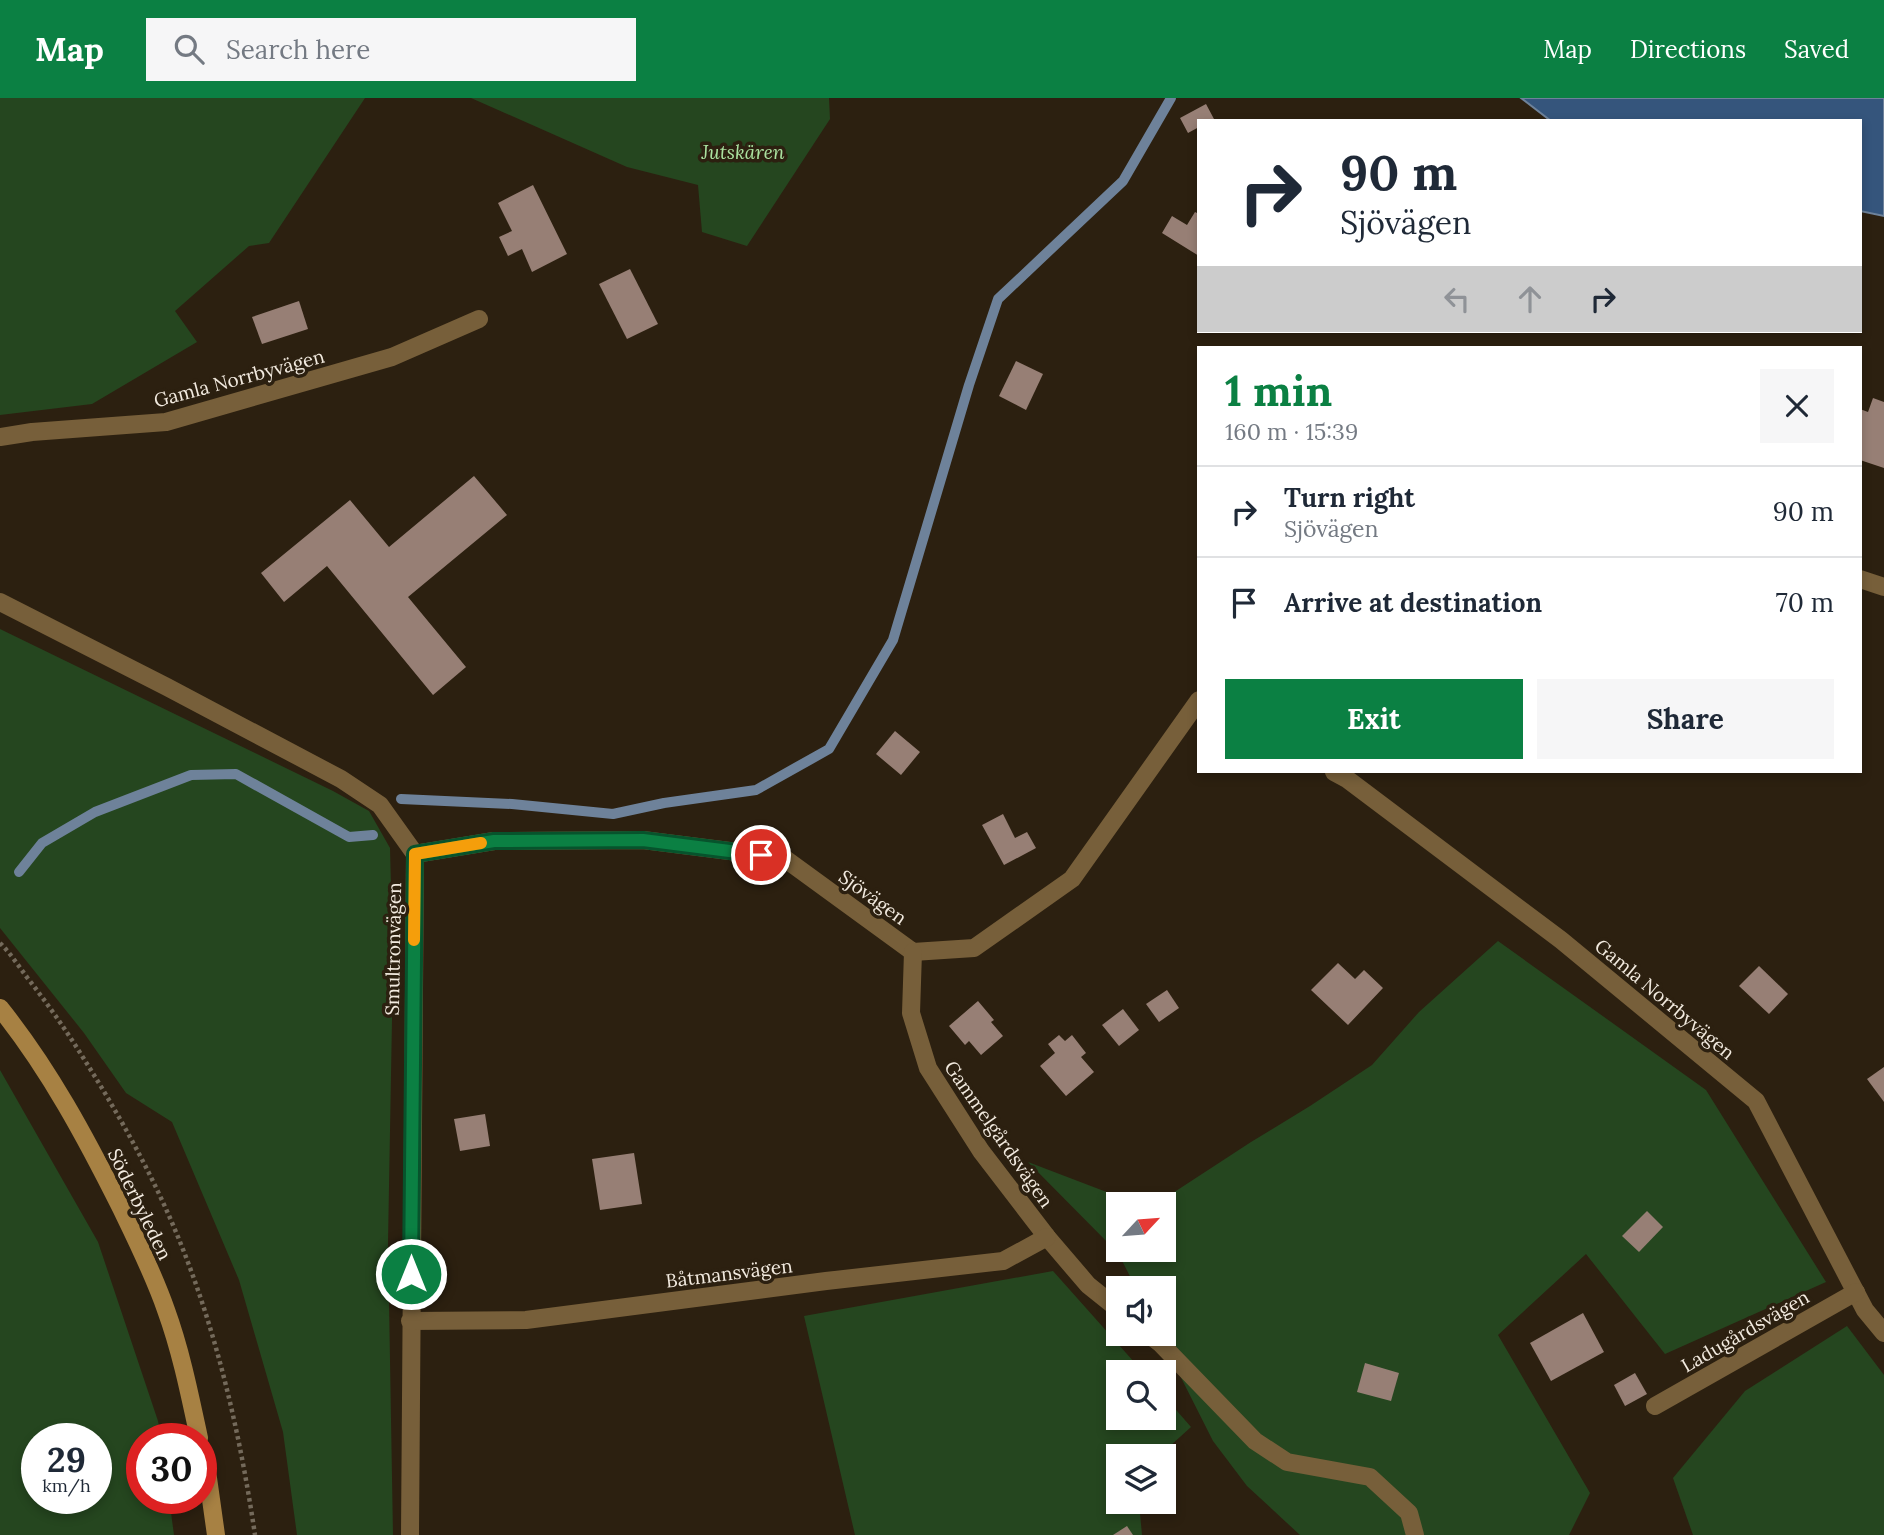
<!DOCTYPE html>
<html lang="en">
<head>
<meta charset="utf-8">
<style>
	body { margin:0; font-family:Lora,serif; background:#f6f6f7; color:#1f2937; height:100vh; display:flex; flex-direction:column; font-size:26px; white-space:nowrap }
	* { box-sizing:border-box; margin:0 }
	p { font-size:23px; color:#747a83 }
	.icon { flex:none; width:38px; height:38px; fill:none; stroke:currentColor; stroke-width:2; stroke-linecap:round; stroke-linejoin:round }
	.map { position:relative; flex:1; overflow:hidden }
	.panel { position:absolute; left:1197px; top:248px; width:665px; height:427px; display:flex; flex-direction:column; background:#fff; border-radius:0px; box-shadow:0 4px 10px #0003 }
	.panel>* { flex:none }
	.guide { position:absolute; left:1197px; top:21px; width:665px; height:214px; border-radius:0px; box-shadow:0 4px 10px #0003; background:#fff; color:#1f2937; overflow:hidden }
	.needle { width:46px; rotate:64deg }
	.fabs { position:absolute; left:1106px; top:1094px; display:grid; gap:14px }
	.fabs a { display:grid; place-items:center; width:70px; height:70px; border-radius:0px; background:#fff; box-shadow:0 4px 10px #0003; font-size:35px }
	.speed { position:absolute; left:21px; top:1325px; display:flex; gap:14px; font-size:35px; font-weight:700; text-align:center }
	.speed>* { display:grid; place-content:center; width:91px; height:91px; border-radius:50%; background:#fff; box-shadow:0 4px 10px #0003; line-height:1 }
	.speed small { font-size:18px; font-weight:400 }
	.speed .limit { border:10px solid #d22; background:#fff; color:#111 }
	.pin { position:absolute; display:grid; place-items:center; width:60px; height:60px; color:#fff; margin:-30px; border:4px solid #fff; border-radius:50%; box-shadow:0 2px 7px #0007 }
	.me { position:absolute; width:77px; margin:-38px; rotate:0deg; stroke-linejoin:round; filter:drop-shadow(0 0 5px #0008) }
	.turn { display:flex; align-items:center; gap:24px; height:147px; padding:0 28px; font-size:32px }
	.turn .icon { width:91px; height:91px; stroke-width:2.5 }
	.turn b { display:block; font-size:49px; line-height:60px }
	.lanes { display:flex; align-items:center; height:66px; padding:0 28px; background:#0003; justify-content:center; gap:35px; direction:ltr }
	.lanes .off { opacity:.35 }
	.round { display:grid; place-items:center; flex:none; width:74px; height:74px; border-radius:0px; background:#f6f6f7 }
	.summary { display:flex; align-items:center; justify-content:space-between; height:119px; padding:0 28px }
	h1 { font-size:42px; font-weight:800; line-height:52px; color:#0b8043 }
	.primary-button { display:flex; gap:14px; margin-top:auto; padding:14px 28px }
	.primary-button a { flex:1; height:80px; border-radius:0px; background:#0b8043; color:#fff; font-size:28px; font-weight:800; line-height:80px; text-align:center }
	.primary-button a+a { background:#f6f6f7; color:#1f2937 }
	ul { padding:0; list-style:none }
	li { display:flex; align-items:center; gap:21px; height:91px; padding:0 28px; border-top:2px solid #e0e1e3 }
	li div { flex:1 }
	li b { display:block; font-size:26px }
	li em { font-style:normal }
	header { display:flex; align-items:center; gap:42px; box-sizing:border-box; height:98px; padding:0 35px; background:#0b8043; color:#fff }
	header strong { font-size:33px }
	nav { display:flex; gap:38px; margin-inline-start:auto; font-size:24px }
	.search { width:490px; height:63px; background:#f6f6f7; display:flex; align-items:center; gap:18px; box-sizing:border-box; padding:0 24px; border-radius:0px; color:#747a83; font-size:26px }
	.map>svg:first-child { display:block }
	.green { fill:#25461f; fill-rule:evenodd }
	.water { fill:#35557c; stroke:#6e829a; stroke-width:2 }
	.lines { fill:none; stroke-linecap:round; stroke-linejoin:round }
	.stream { stroke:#6e829a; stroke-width:10 }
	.building { fill:#977f75 }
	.path { stroke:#746a5b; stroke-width:4.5; stroke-dasharray:3.5 3.5; stroke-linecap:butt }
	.street { stroke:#775f3a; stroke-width:18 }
	.secondary { stroke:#a78143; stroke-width:18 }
	.route-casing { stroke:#07532c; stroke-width:18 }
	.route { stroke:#0b8043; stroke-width:12 }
	.slow { stroke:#f59e0b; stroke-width:12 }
	.labels { text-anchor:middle; stroke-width:7; stroke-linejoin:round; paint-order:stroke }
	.park-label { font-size:19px; font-style:italic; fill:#abe2a0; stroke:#2c2010 }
	.street-label { font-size:19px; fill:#f2eadf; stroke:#2c2010 }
</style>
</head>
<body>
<header>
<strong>Map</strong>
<div class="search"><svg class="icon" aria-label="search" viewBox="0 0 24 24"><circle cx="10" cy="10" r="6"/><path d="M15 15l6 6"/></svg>Search here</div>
<nav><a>Map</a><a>Directions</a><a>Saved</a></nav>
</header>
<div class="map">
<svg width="1884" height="1437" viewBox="0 0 1884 1437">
	<rect width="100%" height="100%" fill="#2c2010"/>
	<!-- green -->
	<g class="green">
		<polygon points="0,0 365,0 269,145 249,148 175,213 197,244 92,306 0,317"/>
		<polygon points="471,0 829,0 830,21 747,148 702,134 698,87 627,69"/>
		<polygon points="0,531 333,693 369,713 390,750 393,866 388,1145 393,1437 297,1437 283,1334 239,1182 172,1024 126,995 84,935 0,830"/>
		<polygon points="1498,843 1706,992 1826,1184 1665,1256 1586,1156 1498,1237 1590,1395 1569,1437 1300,1437 1247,1388 1213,1343 1159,1236 1164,1236 1164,1190 1136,1190 1118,1155 1028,1064 1138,1106 1118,1106 1118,1152 1164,1152 1164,1106 1156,1106 1251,1044 1310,1008 1372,967 1419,914"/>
		<path d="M0,972l98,172 60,179 3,17h-19v60h27l5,37h-174zM96,1340v60h-59v-60z"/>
		<polygon points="1053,1173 1143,1274 1118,1274 1118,1320 1164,1320 1164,1298 1191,1329 1159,1358 1118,1358 1118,1404 1139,1404 1142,1437 855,1437 804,1218"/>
		<polygon points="1847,1228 1884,1277 1884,1437 1693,1437 1673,1380 1745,1293"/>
	</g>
	<!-- water -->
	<polygon class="water" points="1521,0 1884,0 1884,118 1860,113 1860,23 1551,23"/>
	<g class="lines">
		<!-- stream -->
		<g class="stream">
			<polyline points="401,701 512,706 613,716 664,705 756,692 829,651 893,542 969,287 998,201 1123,83 1171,0"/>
			<polyline points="19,774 42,745 95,714 191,677 236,676 349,739 373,737"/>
		</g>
	</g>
	<!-- building -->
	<g class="building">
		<polygon points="1206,6 1214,21 1211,23 1199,23 1199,29 1188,35 1180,20"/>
		<polygon points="533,87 567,156 532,174 522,151 508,158 499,139 512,133 498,105"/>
		<polygon points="1195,114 1199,116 1199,158 1162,135 1172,118 1187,127"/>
		<polygon points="630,171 658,226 627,241 599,186"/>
		<polygon points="299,203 308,231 262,246 252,219"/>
		<polygon points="1016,263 1043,276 1026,312 999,298"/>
		<polygon points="1873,300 1884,304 1884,370 1860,362 1860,311 1868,314"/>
		<polygon points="474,378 507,417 408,499 466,569 433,597 327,468 284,504 261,475 350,402 389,449"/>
		<polygon points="895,633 920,654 901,677 876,656"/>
		<polygon points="1003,716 1015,740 1027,734 1036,750 1004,767 982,727"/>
		<polygon points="1338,865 1355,881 1364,872 1383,890 1348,927 1311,892"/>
		<polygon points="1759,868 1788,896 1769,916 1739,888"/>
		<polygon points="1167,892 1179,910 1159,924 1146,906"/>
		<polygon points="978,903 994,922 991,924 1003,938 981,957 969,943 965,947 949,928"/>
		<polygon points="1123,911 1139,932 1119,948 1102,927"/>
		<polygon points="1059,937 1065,943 1072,937 1086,955 1081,959 1094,974 1066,998 1040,968 1055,955 1048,946"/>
		<polygon points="1884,969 1884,1004 1867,981"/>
		<polygon points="485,1016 490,1048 460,1053 454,1021"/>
		<polygon points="634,1055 642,1106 600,1112 592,1061"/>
		<polygon points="1647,1113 1663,1129 1639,1154 1622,1138"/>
		<polygon points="1583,1215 1604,1254 1551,1283 1530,1245"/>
		<polygon points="1365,1265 1399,1275 1391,1303 1357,1294"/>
		<polygon points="1635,1275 1647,1296 1625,1308 1614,1287"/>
		<polygon points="1127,1428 1133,1437 1113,1437"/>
	</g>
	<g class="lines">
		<!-- path -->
		<path class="path" d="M0,845c10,10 18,22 26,33 21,27 40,54 58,83 32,51 62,104 86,159 44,101 69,209 85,317"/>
		<!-- street -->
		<g class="street">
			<polyline points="0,339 32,334 166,324 392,259 479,221"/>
			<polyline points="1860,481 1884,489"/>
			<polyline points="0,504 167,589 341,681 380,707 415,756 410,1437"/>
			<polyline points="1334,674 1347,681 1561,842 1756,1003 1865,1212 1884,1235"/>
			<polyline points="415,756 494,743 643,742 784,760 913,854 974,850 1072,781 1199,602"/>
			<polyline points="913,854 911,915 928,970 981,1053 1047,1139 1088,1187 1118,1211"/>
			<polyline points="410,1223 526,1222 826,1183 1003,1163 1047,1139"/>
			<polyline points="1148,1236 1160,1245 1255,1343 1287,1364 1370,1379 1409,1415 1415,1437"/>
			<polyline points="1655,1308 1856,1194"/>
		</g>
		<!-- secondary -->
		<g class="secondary">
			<path d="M0,910c49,61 86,130 121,200 16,33 33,67 45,102 15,41 24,86 33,128"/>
			<polyline points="201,1350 208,1380 216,1437"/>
		</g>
	</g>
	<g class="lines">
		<defs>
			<polyline id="route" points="411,1176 415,756 494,743 643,742 761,757"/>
		</defs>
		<!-- route casing -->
		<use href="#route" class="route-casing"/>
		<!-- route -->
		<use href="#route" class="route"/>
		<!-- slow -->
		<polyline class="slow" points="414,842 415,756 481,745"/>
	</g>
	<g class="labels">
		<!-- park labels -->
		<g class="park-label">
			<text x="743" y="61">Jutskären</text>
		</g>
		<!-- street labels -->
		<g class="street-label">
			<text transform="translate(239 280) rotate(-15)" y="7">Gamla Norrbyvägen</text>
			<text transform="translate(873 799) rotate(36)" y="7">Sjövägen</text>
			<text transform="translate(393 851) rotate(-89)" y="7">Smultronvägen</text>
			<text transform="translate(1665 901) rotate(40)" y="7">Gamla Norrbyvägen</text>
			<text transform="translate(999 1036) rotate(55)" y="7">Gammelgårdsvägen</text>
			<text transform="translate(140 1106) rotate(64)" y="7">Söderbyleden</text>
			<text transform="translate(729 1175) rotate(-7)" y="7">Båtmansvägen</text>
			<text transform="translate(1745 1233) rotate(-30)" y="7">Ladugårdsvägen</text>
		</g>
	</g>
</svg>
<div class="fabs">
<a><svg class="needle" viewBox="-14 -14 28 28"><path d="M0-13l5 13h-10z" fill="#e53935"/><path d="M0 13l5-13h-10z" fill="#747a83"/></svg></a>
<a><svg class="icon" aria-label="sound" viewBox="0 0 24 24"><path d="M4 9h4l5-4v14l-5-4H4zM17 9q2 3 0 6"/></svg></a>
<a><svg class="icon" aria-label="search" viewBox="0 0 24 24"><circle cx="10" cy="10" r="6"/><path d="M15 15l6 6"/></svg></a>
<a><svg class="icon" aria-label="layers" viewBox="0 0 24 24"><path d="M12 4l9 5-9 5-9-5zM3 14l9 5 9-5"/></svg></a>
</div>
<div class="speed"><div>29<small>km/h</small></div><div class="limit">30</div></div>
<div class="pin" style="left:761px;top:757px;background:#d93025"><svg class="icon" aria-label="arrive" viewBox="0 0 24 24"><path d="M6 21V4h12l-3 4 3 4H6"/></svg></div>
<svg class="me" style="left:411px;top:1176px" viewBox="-20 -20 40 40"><circle r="17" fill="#0b8043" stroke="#fff" stroke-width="3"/><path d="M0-11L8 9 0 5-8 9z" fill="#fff"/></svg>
<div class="guide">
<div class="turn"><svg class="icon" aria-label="right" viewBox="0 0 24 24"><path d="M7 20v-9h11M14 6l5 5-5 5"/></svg><div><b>90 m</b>Sjövägen</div></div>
<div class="lanes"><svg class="icon off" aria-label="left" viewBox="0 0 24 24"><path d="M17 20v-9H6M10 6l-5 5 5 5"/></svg><svg class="icon off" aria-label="ahead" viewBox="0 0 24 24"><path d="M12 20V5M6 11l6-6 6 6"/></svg><svg class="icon" aria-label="right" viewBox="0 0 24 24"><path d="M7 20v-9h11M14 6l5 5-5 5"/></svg></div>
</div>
<section class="panel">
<div class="summary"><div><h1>1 min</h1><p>160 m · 15:39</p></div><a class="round"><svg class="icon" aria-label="close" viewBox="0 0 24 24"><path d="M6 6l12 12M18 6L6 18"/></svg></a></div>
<ul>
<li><svg class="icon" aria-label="right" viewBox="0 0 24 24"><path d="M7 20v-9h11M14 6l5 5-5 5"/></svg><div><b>Turn right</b><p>Sjövägen</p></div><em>90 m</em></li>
<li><svg class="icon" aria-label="arrive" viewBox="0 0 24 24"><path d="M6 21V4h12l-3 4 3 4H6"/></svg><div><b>Arrive at destination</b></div><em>70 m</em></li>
</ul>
<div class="primary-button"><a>Exit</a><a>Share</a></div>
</section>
</div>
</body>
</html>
